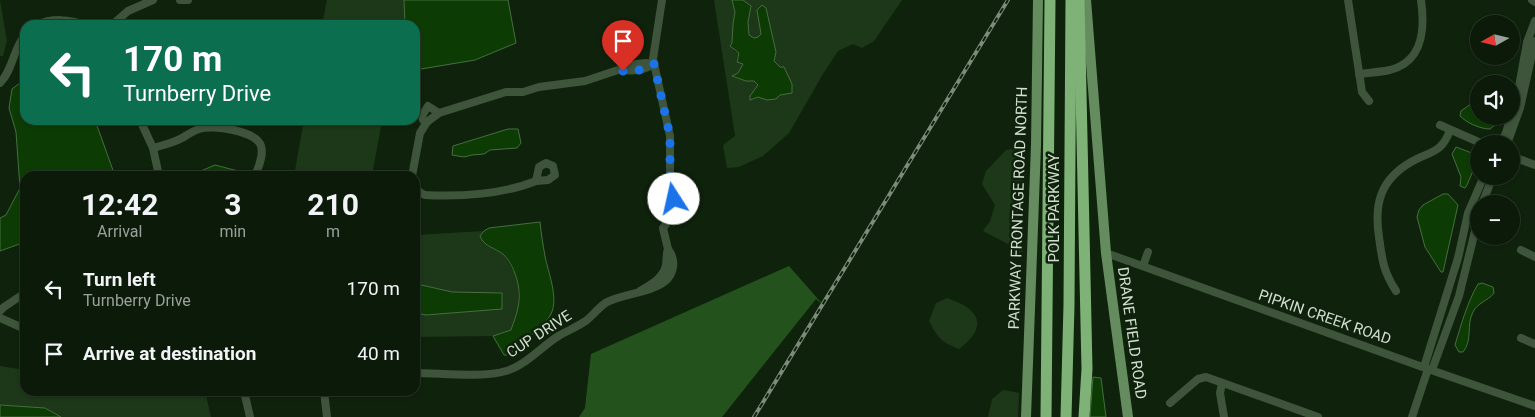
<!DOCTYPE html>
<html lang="en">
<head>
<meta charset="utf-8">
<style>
	body { margin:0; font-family:Roboto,sans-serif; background:#192717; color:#f1f3f6; height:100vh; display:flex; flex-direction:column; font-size:19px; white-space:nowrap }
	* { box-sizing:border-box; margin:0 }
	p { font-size:16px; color:#9aa19c }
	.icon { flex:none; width:28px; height:28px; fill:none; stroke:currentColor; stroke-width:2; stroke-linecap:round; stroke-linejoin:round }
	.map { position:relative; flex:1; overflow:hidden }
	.sheet { position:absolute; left:20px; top:171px; width:400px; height:225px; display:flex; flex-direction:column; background:#0b1a09; border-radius:15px; box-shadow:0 1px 4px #0004,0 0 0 1px #2b382a }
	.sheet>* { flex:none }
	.hud { position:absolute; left:20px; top:20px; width:400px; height:105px; border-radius:15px; box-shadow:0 1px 4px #0004,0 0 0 1px #2b382a; background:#0b6e4f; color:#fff; overflow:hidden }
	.needle { width:32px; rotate:262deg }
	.tools { position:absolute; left:1470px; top:15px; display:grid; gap:10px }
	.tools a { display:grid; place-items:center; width:50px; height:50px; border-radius:50%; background:#0b1a09; box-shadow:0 1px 4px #0004,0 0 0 1px #2b382a; font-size:25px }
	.pin { position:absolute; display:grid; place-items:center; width:42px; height:42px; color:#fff; margin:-51px -21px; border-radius:50% 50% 50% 0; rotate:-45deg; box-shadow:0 0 5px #0007 }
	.pin .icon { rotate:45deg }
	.me { position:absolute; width:55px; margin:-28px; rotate:350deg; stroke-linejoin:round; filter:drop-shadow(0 0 4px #0008) }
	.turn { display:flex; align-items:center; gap:18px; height:105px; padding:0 20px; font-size:22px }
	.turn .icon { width:65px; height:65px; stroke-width:2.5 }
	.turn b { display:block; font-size:35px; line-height:42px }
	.eta { display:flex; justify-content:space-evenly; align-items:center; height:85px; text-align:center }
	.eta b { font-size:30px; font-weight:700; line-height:35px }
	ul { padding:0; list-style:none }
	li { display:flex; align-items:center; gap:15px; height:65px; padding:0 20px }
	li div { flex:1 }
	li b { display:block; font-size:19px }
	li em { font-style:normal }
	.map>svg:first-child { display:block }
	.green { fill:#1c3818 }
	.forest { fill:#24521d }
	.water { fill:#0c3c04; stroke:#476d41 }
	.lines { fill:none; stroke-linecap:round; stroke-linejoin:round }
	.minor { stroke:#3e543b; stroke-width:8 }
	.major { stroke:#658c5f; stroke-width:10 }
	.highway { stroke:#7fb277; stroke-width:11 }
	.rail-casing { stroke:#7c8c79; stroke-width:4 }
	.rail { stroke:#0f230c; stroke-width:2; stroke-dasharray:5.5; stroke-linecap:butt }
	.route { stroke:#1a73e8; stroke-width:9; stroke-dasharray:0 16.2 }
	.labels { text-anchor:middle; stroke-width:5; stroke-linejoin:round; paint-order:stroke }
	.street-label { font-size:15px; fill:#d2dfd0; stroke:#0f230c }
</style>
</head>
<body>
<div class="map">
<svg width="1535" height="417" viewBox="0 0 1535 417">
	<rect width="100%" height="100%" fill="#0f230c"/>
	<!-- green -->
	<g class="green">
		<polygon points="0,0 7,41 3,56 0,56"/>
		<polygon points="327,0 404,0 405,25 322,25"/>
		<polygon points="714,0 732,0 735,12 733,24 734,51 739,53 736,61 743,64 738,73 732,77 746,81 754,81 758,86 750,96 751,100 758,97 767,100 785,93 792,93 780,67 774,61 776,52 769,28 758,18 761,34 758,37 754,38 749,35 748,22 751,6 743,0 902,0 874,41 862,48 853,44 838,51 823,74 789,133 763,156 739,167 727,168 723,145 735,136"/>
		<polygon points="304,120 382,120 372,176 294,176"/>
		<polygon points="1023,147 1023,251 1019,253 1006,243 983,231 990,221 995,205 982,184 986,171 1006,150"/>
		<polygon points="484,231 480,236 488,246 504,255 518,279 519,306 511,330 493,336 415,337 415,235"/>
		<path d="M947,298c33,11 42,28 12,51 -18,-7 -21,-11 -30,-28l7,-18z"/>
		<polygon points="0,366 25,370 25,391 205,391 211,417 61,417 45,408 0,405"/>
		<polygon points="1003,390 1019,393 1018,417 988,417 992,399"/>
	</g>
	<!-- forest -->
	<polygon class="forest" points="789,266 825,307 816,299 722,417 579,417 585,408 591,354"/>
	<!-- water -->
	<g class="water">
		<polygon points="404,0 508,0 516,43 475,60 415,70 415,25 405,25"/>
		<polygon points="732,0 743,0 751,6 748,22 749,35 754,38 758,37 761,34 757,10 762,5 766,8 776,52 774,61 780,67 784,67 792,84 792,93 780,95 776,99 767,100 758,97 750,100 750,96 758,85 754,81 746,81 732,76 738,73 743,64 737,62 739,53 730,46 732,43 733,24 735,12"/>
		<polygon points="25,79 25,120 95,120 115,176 25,176 25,242 0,251 0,218 6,215 20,188 16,132 9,108 12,89"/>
		<path d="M1479,98v18h21l-4,8 -6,5c-10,0 -23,-6 -30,-13l1,-5z"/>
		<polygon points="508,129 518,129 521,143 517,148 490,150 484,154 472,155 464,157 452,155 453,146"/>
		<polygon points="1456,147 1477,155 1478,159 1467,185 1465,188 1460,186 1461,177 1452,154"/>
		<polygon points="215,165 238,171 239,176 189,176"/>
		<polygon points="1443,194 1448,194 1458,205 1443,272 1441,272 1425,247 1417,217 1419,210 1423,205"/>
		<path d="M540,222c1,11 3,23 5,34 3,16 14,42 6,58 -5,10 -32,32 -42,41h-5l-11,-19 18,-6c2,-7 6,-15 7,-23 4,-16 -2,-39 -14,-52 -8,-7 -20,-8 -24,-19l4,-5 5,-3z"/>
		<polygon points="415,277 417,284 452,292 502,293 502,309 426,315 422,314 415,317"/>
		<path d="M1482,283l11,4 1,6c-6,8 -17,10 -21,19 -7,13 0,28 -10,40h-4l-4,-7c6,-20 12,-42 23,-61z"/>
		<polygon points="1093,377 1101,378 1106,417 1090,417"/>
		<polygon points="0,405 45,408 61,417 0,417"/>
	</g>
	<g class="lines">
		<!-- minor -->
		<g class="minor">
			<polyline points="180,0 188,0"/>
			<polyline points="662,0 653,59 670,136 670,181 674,199 682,214 670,219 663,228 668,249"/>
			<polyline points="1348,0 1362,92 1369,101"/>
			<polyline points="1532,0 1535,2"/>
			<path d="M37,25c14,-7 33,-6 48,0"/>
			<polyline points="112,25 128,11 153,0"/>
			<path d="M622,70c12,1 21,1 32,-6"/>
			<path d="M1359,74c10,-1 21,-2 31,-4 34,-9 35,-42 31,-70"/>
			<path d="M0,83c13,-13 13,-34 25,-48"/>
			<polyline points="1511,115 1519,87 1527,42 1535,21"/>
			<polyline points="140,120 153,148 159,176"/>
			<polyline points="427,122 423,120 422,116 428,106 439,113"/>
			<polyline points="1440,125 1483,144"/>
			<polyline points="1500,144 1506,133 1511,116"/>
			<polyline points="1507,144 1520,108 1535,41"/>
			<path d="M153,148c10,-3 20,-5 29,-10 5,-3 11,-7 17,-9 13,-5 58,2 62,17 3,10 -3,22 -6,30"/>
			<polyline points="1511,156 1535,165"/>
			<polygon points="546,163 553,166 555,175 548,180 536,181 539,167"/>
			<polyline points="412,176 420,133 427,122 439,113 506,92 523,92 539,87 585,81 636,64 646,63 654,64"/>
			<path d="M415,188l6,5 4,2c35,2 79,-1 111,-14"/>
			<polyline points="1482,204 1493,176"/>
			<polyline points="1521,250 1535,257"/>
			<polyline points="1106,253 1428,369 1535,406"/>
			<polyline points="1143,266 1148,252"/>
			<path d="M1396,291c-13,-20 -14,-32 -17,-54 -5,-33 1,-57 32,-75 20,-11 31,-9 39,-32"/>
			<polyline points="0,311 4,307 25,293"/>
			<polyline points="0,318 25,329"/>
			<polyline points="1521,338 1535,344"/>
			<polyline points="1424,367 1458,258 1468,213 1484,176"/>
			<polyline points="1432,370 1459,296 1479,215"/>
			<path d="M415,373c26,0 68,5 91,-2 19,-5 37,-26 54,-36 9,-5 19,-9 27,-15 7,-6 12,-13 20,-18 15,-8 45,-10 57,-20 11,-8 12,-23 4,-33 -2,5 -1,10 -2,16 -2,13 -16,20 -26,26"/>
			<polyline points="1222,383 1220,393 1224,417"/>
			<polyline points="244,391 250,417"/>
			<polyline points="324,391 327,417"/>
			<polyline points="1170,403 1198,379 1206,377 1318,417"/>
			<polyline points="1412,417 1428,369"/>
		</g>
		<!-- major -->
		<g class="major">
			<polyline points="1086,0 1106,253 1128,417"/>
			<polyline points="1026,417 1036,145 1038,0"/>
		</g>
		<!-- highway -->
		<g class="highway">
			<polyline points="1079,0 1087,369 1084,417"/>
			<polyline points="1046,417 1050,0"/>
			<polyline points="1066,417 1069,305 1071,0"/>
		</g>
		<defs>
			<polyline id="rail" points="754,417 1008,0"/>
		</defs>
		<!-- rail casing -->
		<use href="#rail" class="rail-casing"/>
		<!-- rail -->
		<use href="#rail" class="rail"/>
	</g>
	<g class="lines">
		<!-- route -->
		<path class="route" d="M623,71c12,0 20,0 31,-7l16,72v45l4,18"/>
	</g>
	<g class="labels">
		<!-- street labels -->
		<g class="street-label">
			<text transform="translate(1018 208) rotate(-88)" y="5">PARKWAY FRONTAGE ROAD NORTH</text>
			<text transform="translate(1054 208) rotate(-90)" y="5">POLK PARKWAY</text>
			<text transform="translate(1325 317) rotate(19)" y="5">PIPKIN CREEK ROAD</text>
			<text transform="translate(1132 333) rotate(82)" y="5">DRANE FIELD ROAD</text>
			<text transform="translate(539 334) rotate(-33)" y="5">CUP DRIVE</text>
		</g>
	</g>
</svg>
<div class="tools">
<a><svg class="needle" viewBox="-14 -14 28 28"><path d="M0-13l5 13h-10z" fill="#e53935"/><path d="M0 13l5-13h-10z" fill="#9aa19c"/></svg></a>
<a><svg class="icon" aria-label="sound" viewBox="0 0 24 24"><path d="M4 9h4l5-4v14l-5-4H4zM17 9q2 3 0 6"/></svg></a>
<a>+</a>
<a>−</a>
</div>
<div class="pin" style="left:623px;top:71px;background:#d93025"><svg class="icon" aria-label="arrive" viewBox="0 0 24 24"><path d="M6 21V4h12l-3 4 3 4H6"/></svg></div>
<svg class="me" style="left:674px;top:199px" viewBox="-20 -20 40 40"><circle r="19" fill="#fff"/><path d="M0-13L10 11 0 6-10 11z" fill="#1a73e8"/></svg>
<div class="hud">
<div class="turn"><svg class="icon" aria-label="left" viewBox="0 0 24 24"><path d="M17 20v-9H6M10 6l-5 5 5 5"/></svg><div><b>170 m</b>Turnberry Drive</div></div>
</div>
<section class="sheet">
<div class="eta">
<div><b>12:42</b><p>Arrival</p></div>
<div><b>3</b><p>min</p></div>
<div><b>210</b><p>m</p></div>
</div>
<ul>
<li><svg class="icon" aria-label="left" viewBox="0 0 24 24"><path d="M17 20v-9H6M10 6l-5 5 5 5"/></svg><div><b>Turn left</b><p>Turnberry Drive</p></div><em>170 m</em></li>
<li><svg class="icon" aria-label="arrive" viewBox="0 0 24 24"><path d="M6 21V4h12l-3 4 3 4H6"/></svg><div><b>Arrive at destination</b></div><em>40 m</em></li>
</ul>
</section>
</div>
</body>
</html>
